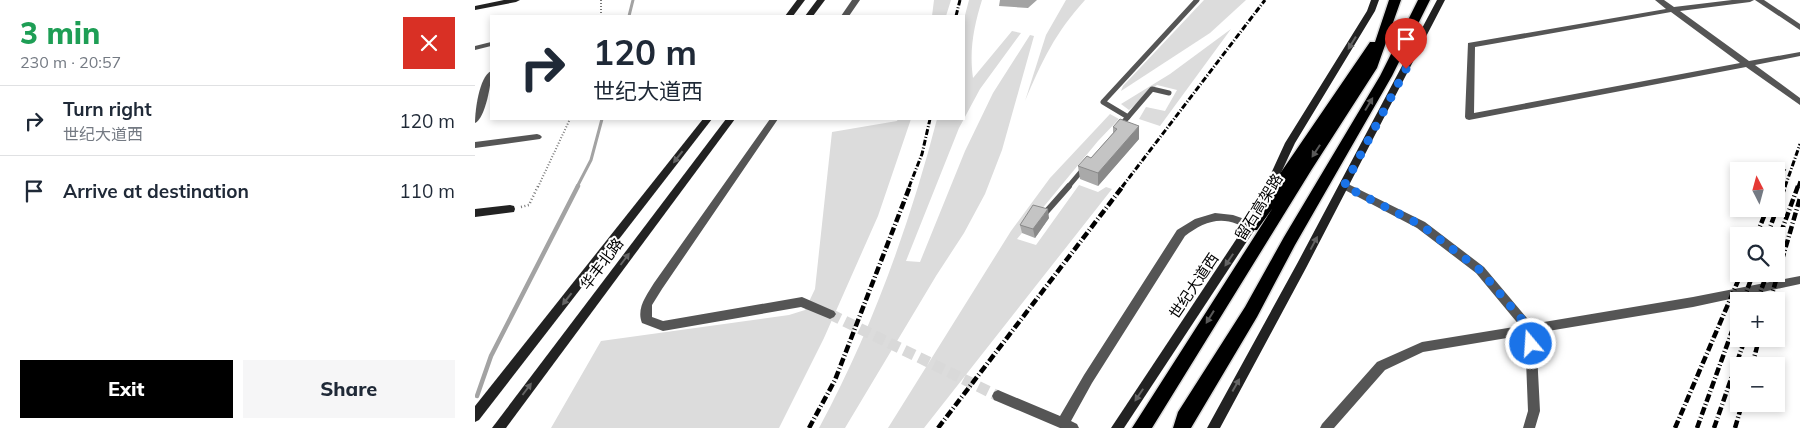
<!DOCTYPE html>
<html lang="en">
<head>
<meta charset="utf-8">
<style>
	body { margin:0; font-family:Mulish,"Noto Sans SC",sans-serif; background:#f6f6f7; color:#1f2937; height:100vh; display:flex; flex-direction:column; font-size:19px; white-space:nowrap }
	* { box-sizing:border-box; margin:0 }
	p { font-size:16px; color:#747a83 }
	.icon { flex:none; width:28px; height:28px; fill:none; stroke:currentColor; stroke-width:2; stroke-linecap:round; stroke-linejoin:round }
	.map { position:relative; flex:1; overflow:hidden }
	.sheet { display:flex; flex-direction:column; background:#fff; width:475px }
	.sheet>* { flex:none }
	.hud { position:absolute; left:15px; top:15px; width:475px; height:105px; border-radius:0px; box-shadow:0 2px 8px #0003; background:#fff; color:#1f2937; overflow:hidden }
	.needle { width:32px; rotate:354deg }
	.tools { position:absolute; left:1255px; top:162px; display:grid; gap:10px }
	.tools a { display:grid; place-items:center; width:55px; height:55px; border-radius:0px; background:#fff; box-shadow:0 2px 8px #0003; font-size:25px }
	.pin { position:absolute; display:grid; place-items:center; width:42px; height:42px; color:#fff; margin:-51px -21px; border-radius:50% 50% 50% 0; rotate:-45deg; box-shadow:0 0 5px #0007 }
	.pin .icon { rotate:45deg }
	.me { position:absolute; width:55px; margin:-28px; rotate:342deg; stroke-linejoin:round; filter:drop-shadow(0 0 4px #0008) }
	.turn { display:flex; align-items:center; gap:18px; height:105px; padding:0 20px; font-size:22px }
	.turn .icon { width:65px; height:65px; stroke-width:2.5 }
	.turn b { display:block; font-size:35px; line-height:42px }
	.round { display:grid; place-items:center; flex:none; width:52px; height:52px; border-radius:0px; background:#f6f6f7 }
	.headline { display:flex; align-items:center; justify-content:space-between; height:85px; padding:0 20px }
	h1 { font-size:30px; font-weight:800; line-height:38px; color:#1e9e55 }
	.button { display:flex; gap:10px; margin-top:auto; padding:10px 20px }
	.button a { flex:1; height:58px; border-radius:0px; background:#000; color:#fff; font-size:20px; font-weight:800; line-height:58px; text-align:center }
	.button a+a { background:#f6f6f7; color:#1f2937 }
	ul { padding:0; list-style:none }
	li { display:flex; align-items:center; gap:15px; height:70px; padding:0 20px; border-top:1px solid #e0e1e3 }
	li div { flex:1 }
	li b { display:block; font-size:19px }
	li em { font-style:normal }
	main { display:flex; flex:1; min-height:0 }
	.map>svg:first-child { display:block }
	.green { fill:#dcdcdc }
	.water { fill:#a3a3a3 }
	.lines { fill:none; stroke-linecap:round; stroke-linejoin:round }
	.stream-far1 { stroke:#a3a3a3; stroke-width:3 }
	.stream { stroke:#a3a3a3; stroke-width:4.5 }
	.street-tunnel { stroke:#d9d9d9; stroke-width:11; stroke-dasharray:11 5.5; stroke-linecap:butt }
	.highway-casing { stroke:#dbdbdb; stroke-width:3 }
	.path-far1 { stroke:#777; stroke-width:2; stroke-dasharray:1 2; stroke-linecap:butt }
	.path { stroke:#777; stroke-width:2.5; stroke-dasharray:1 2.5; stroke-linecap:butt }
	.lane-far1 { stroke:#555; stroke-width:5 }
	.lane { stroke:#555; stroke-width:6 }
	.street { fill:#555; fill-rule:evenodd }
	.secondary { fill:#222; fill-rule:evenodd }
	.highway { fill:#000; fill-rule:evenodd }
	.rail-far1 { stroke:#000; stroke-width:3; stroke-dasharray:6 2 1 2; stroke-linecap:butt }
	.rail { stroke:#000; stroke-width:4.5; stroke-dasharray:8 2.5 1 2.5; stroke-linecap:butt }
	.wall { fill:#a9a9a9 }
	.shaded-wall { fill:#898989 }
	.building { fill:#c4c4c4; stroke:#898989 }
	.oneway { fill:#646464 }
	.oneway2 { fill:#595959 }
	.route { stroke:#1a73e8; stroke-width:9; stroke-dasharray:0 16.2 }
	.labels { text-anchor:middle; stroke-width:4; stroke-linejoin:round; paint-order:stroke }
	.street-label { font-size:15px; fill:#000; stroke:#fff }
</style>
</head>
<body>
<main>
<section class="sheet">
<div class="headline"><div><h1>3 min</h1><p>230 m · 20:57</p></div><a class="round" style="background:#d93025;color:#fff"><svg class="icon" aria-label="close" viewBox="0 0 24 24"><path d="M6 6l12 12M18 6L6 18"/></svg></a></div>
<ul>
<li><svg class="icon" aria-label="right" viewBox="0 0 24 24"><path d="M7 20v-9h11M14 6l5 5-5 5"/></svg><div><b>Turn right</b><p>世纪大道西</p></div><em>120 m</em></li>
<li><svg class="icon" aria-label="arrive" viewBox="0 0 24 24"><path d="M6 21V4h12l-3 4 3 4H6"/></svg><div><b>Arrive at destination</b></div><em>110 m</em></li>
</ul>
<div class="button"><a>Exit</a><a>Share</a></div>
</section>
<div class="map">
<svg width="1325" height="428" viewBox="0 0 1325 428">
	<rect width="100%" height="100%" fill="#fff"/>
	<!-- green -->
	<g class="green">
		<polygon points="459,0 476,0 471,16 457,16"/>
		<path d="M494,0h13c-8,26 -13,50 -9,78l39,-47 9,2 -41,56 -21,39 -53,133 14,1 45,-111 28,-58 37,-58 4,1 -32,114 -17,44 -21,39 -28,43 -91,152h-26c52,-96 91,-204 118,-309h27v-100z"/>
		<path d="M591,0h19c-30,33 -43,61 -60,101l21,-66z"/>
		<polygon points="729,0 771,0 735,33 646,91 648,86"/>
		<polygon points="756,29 685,126 664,119 671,107 690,111 702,90 682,85 654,110 646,104 695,74"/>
		<polygon points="635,114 644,119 623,141 542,239 561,245 604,185 623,192 631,187 637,189 449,428 413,428 536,231 575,178"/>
		<polygon points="423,119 436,119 403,216 349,338 304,428 76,428 126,341 314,315 330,310 340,289 357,132 422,121"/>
	</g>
	<!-- water -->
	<polygon class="water" points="525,0 562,0 553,8 524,6"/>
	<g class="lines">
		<!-- stream-far1 -->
		<g class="stream-far1">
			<polyline points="154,16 158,0"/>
			<polyline points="102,187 116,160 127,119"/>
		</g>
		<!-- stream -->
		<polyline class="stream" points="2,396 16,356 103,186"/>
		<!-- street-tunnel -->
		<polyline class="street-tunnel" points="355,314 523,396"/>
		<defs>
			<g id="highway">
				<polygon points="914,0 926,0 902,68 837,169 677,428 657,428 797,209 782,230 772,230 769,226 772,222 895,42 900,42"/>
				<polygon points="943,0 955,0 917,76 820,245 782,317 716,428 698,428 703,412 770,307 809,237 905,76"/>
			</g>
		</defs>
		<!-- highway casing -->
		<use href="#highway" class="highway-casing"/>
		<!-- path-far1 -->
		<g class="path-far1">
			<polyline points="126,0 126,16"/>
			<polyline points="63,187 95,119"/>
		</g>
		<!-- path -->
		<polyline class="path" points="46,207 54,205 63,186"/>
		<!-- lane-far1 -->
		<g class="lane-far1">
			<polyline points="653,117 628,102 722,0"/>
			<polyline points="646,125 677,89 694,93"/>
			<polyline points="593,187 609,168"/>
		</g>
		<!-- lane -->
		<polyline class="lane" points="571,212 594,186"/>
		<!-- street -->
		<g class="street">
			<polygon points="377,0 385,0 374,16 366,16"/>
			<path d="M1180,0h9l10,7 58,-7h22l-4,2 -70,9 69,50 51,-9v4l-45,9 45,33v7l-54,-38 -277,53 -3,-1 -1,-2 3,-74 198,-34zM1196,12l69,51 -266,50 1,-66z"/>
			<polygon points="1280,0 1289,0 1325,24 1325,30"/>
			<polygon points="16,42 16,46 0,50 0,46"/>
			<path d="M16,71c1,11 -6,48 -16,52 0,-12 4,-46 16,-52z"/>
			<path d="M295,119h8l-116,170 -10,16v12l11,4 139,-24 32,14 2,3 -2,3 -4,2 -29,-12 -138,24 -21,-8c-6,-15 5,-28 12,-40z"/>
			<polygon points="62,134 65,135 67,137 65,139 0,148 0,142"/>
			<polygon points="869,182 950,222 1009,267 1057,324 1218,297 1325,276 1325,284 1218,307 1061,333 1065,411 1060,428 1048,428 1053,411 1050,335 948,352 910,370 859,428 845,428 847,424 902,362 947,342 1045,326 1001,273 942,228 866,188 864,186 866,184"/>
			<path d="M740,213l18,2 23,8 1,3 -1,3c-7,2 -13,-3 -19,-5 -20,-8 -36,0 -52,12l-93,147 -21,38 6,3 2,4h-19l-66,-28 -2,-4 2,-4 4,-2 62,26 24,-41 93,-145 18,-11z"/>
		</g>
		<!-- secondary -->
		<g class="secondary">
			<polygon points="29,0 45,0 41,2 0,10 0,6"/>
			<polygon points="322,0 330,0 318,16 310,16"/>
			<polygon points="342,0 350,0 338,16 330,16"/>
			<polygon points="896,0 904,0 900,11 820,143 790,207 784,207 782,204 810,143 892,11"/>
			<polygon points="962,0 970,0 831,268 745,428 732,428 823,262"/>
			<polygon points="228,119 237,119 4,420 0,422 0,406"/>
			<polygon points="251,119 260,119 31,428 17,428"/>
			<polygon points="35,205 39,206 40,209 39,212 0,217 0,209"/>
			<polygon points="780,216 784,217 785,220 784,223 649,428 636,428 776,217"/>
		</g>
		<!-- highway -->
		<use href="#highway" class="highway"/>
		<!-- rail-far1 -->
		<g class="rail-far1">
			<polyline points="481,16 485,0"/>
			<polyline points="434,187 447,154 455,119"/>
			<polyline points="647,187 790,0"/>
			<polyline points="1301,187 1310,169"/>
			<polyline points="1310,187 1325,144"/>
			<polyline points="1323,187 1325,181"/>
		</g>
		<!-- rail -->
		<g class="rail">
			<polyline points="1281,236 1292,209"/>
			<polyline points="1292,236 1310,186"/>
			<polyline points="1301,246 1323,186"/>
			<polyline points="1268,301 1278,274"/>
			<polyline points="1282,301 1292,274"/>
			<polyline points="1295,301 1325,198"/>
			<polyline points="1277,366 1284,339"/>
			<polyline points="334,428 360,380 435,186"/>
			<polyline points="463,428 648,186"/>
			<polyline points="1200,428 1266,274"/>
			<polyline points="1222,428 1264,312"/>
			<polyline points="1239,428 1270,339"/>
			<polyline points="1260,428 1267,404"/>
		</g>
	</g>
	<!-- wall -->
	<g class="wall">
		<polygon points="638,127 664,139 623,186 605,179 603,166 616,158 638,133"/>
		<polygon points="574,218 560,238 547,233 545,225"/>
	</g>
	<!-- shaded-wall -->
	<g class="shaded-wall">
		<polygon points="664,126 664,139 623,186 623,173"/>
		<polygon points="573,209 574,218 560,238 558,229"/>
	</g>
	<!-- building -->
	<g class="building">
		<polygon points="645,119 664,126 623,173 603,166 612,156 616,158 642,129 638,127"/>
		<polygon points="558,205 573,209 558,229 545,225"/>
	</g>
	<!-- one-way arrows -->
	<defs><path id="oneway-solid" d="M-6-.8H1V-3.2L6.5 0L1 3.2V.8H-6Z" transform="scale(1.25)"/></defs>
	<g class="oneway">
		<use href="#oneway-solid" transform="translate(877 43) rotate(122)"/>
		<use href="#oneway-solid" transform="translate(203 157) rotate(128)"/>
		<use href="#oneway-solid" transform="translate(839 243) rotate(-62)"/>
		<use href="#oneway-solid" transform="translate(150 259) rotate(-53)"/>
		<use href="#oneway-solid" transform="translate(754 260) rotate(124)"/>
		<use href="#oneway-solid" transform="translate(92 299) rotate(128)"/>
		<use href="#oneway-solid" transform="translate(761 385) rotate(-61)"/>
		<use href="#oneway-solid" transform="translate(52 389) rotate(-53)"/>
		<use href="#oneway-solid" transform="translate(664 395) rotate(124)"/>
	</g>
	<g class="oneway2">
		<use href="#oneway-solid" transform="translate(894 104) rotate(-59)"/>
		<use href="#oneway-solid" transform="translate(841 151) rotate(123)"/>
		<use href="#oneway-solid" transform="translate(735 317) rotate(122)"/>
	</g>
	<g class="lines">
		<!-- route -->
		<polyline class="route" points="931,69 869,186 946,225 1005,270 1054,328 1056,344"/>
	</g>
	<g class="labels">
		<!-- street labels -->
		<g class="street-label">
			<text transform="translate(784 207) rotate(-58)" y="5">留石高架路</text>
			<text transform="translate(127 264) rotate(-53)" y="5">华丰北路</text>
			<text transform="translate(719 286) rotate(-56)" y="5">世纪大道西</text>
		</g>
	</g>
</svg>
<div class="tools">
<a><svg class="needle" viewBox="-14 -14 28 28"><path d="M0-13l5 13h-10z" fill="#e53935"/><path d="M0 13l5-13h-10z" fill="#747a83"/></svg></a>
<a><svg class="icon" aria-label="search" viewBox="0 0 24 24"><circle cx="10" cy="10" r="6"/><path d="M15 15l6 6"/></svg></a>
<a>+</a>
<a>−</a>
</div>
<div class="pin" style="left:931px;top:69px;background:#d93025"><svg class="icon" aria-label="arrive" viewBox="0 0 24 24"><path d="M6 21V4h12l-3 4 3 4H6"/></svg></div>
<svg class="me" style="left:1056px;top:344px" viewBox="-20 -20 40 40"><circle r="17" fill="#1a73e8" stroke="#fff" stroke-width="3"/><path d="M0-11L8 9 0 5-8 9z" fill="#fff"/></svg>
<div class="hud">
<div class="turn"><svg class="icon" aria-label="right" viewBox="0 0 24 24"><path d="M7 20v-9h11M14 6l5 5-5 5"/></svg><div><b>120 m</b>世纪大道西</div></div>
</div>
</div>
</main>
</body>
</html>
